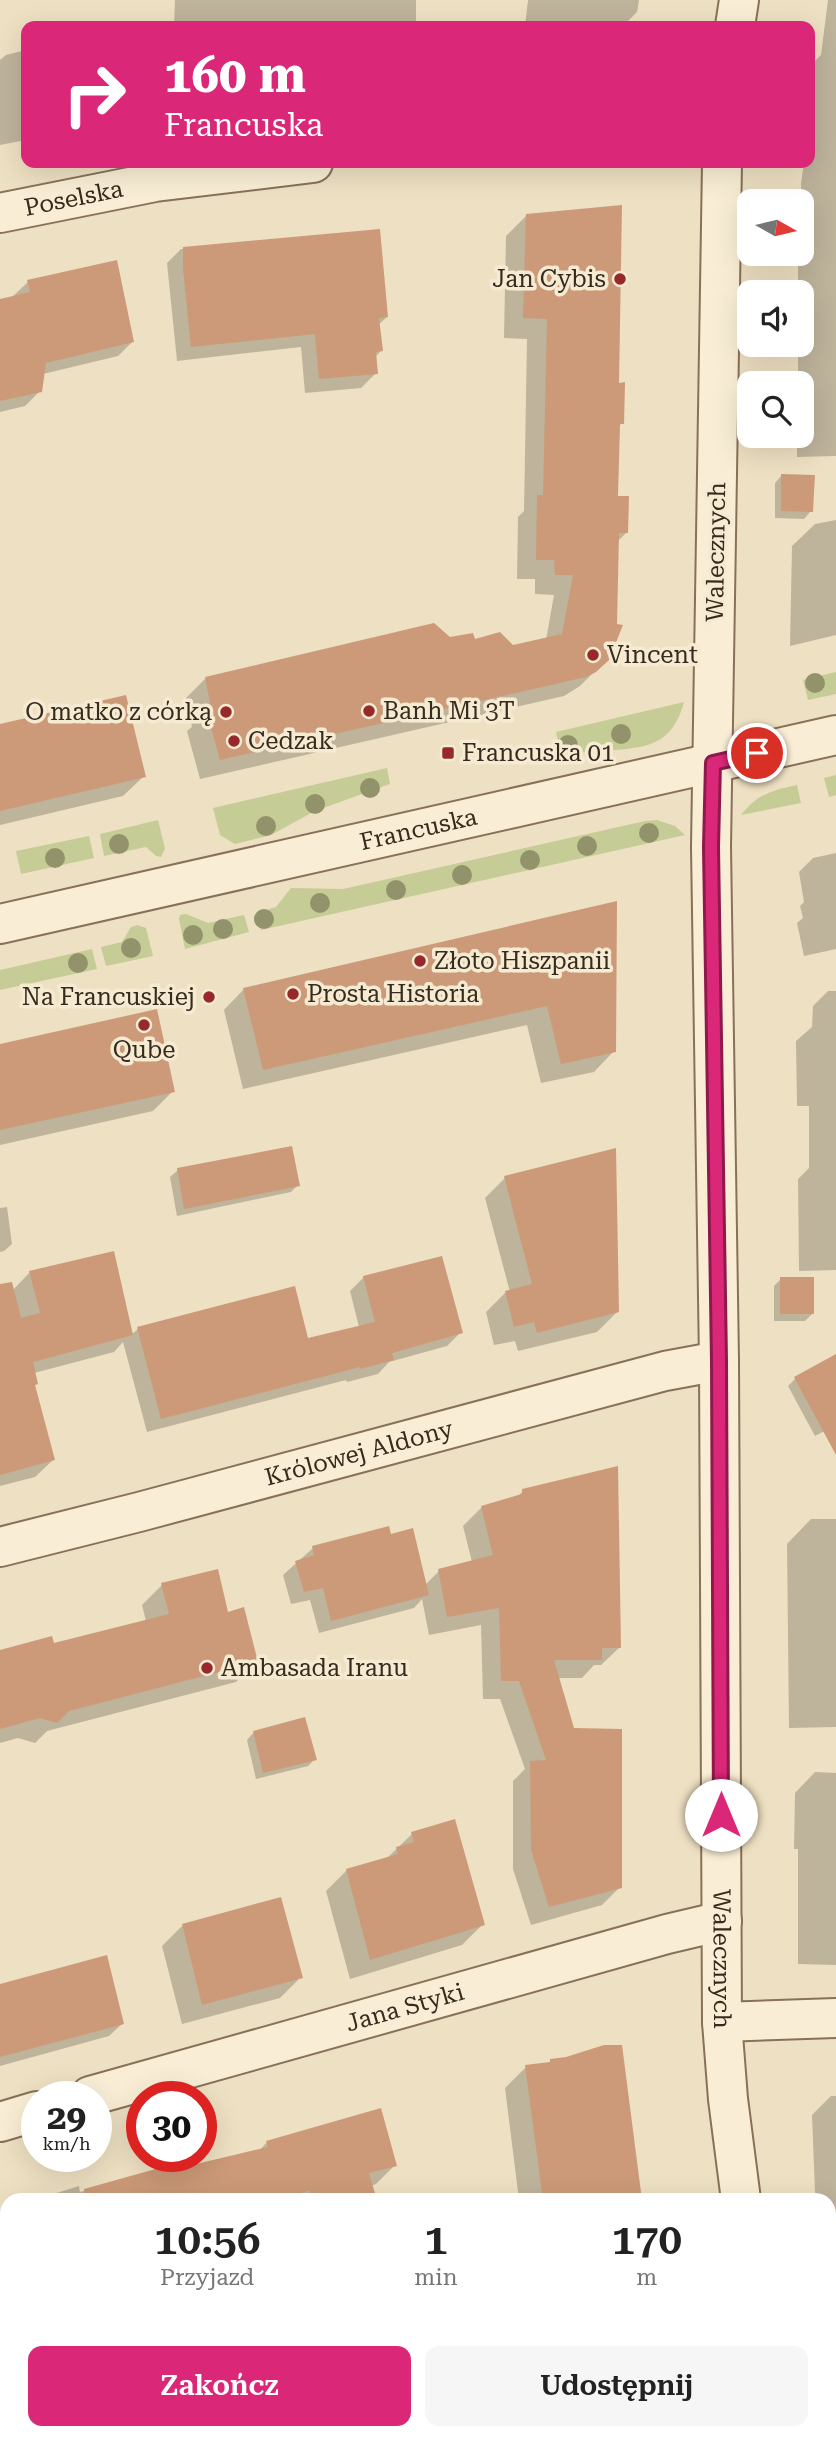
<!DOCTYPE html>
<html lang="pl">
<head>
<meta charset="utf-8">
<style>
	body { margin:0; font-family:"Roboto Serif",serif; background:#f6f6f6; color:#222; height:100vh; display:flex; flex-direction:column; font-size:26px; white-space:nowrap }
	* { box-sizing:border-box; margin:0 }
	p { font-size:23px; color:#767676 }
	.icon { flex:none; width:38px; height:38px; fill:none; stroke:currentColor; stroke-width:2; stroke-linecap:round; stroke-linejoin:round }
	.map { position:relative; flex:1; overflow:hidden }
	.sheet { position:absolute; left:0px; top:2193px; width:836px; height:247px; display:flex; flex-direction:column; background:#fff; border-radius:21px 21px 0 0; box-shadow:0 7px 28px #0002 }
	.sheet>* { flex:none }
	.banner { position:absolute; left:21px; top:21px; width:794px; height:147px; border-radius:14px; box-shadow:0 7px 28px #0002; background:#db2777; color:#fff; overflow:hidden }
	.needle { width:46px; rotate:98deg }
	.buttons { position:absolute; left:737px; top:189px; display:grid; gap:14px }
	.buttons a { display:grid; place-items:center; width:77px; height:77px; border-radius:14px; background:#fff; box-shadow:0 7px 28px #0002; font-size:35px }
	.speed { position:absolute; left:21px; top:2081px; display:flex; gap:14px; font-size:35px; font-weight:700; text-align:center }
	.speed>* { display:grid; place-content:center; width:91px; height:91px; border-radius:50%; background:#fff; box-shadow:0 7px 28px #0002; line-height:1 }
	.speed small { font-size:18px; font-weight:400 }
	.speed .limit { border:10px solid #d22; background:#fff; color:#111 }
	.pin { position:absolute; display:grid; place-items:center; width:60px; height:60px; color:#fff; margin:-30px; border:4px solid #fff; border-radius:50%; box-shadow:0 2px 7px #0007 }
	.me { position:absolute; width:77px; margin:-38px; rotate:0deg; stroke-linejoin:round; filter:drop-shadow(0 0 5px #0008) }
	.turn { display:flex; align-items:center; gap:24px; height:147px; padding:0 28px; font-size:32px }
	.turn .icon { width:91px; height:91px; stroke-width:2.5 }
	.turn b { display:block; font-size:49px; line-height:60px }
	.eta { display:flex; justify-content:space-evenly; align-items:center; height:119px; text-align:center }
	.eta b { font-size:42px; font-weight:600; line-height:49px }
	.cta { display:flex; gap:14px; margin-top:auto; padding:14px 28px }
	.cta a { flex:1; height:80px; border-radius:14px; background:#db2777; color:#fff; font-size:28px; font-weight:600; line-height:80px; text-align:center }
	.cta a+a { background:#f6f6f6; color:#222 }
	.map>svg:first-child { display:block }
	.green { fill:#c6cc96 }
	.shadow { fill:#0003 }
	.building { fill:#cc9a78 }
	.lines { fill:none; stroke-linecap:round; stroke-linejoin:round }
	.minor-casing { stroke:#887159; stroke-width:42 }
	.tertiary-casing { stroke:#887159; stroke-width:42 }
	.minor { stroke:#f9eed5; stroke-width:38 }
	.tertiary { stroke:#f9eed5; stroke-width:38 }
	.tree { fill:#93936b }
	.route-casing { stroke:#8e194d; stroke-width:18 }
	.route { stroke:#db2777; stroke-width:12 }
	.poi-dot { fill:#97292b; stroke:#f5ebd2; stroke-width:2.5 }
	.labels { text-anchor:middle; stroke-width:7; stroke-linejoin:round; paint-order:stroke }
	.street-label { font-size:24px; fill:#382a1d; stroke:#f5ebd2 }
	.poi-label { font-size:24px; fill:#382a1d; stroke:#f5ebd2; text-anchor:start }
</style>
</head>
<body>
<div class="map">
<svg width="836" height="2438" viewBox="0 0 836 2438">
	<rect width="100%" height="100%" fill="#eee0c2"/>
	<!-- green -->
	<g class="green">
		<polygon points="836,672 836,694 808,700 803,680"/>
		<path d="M684,702c-11,39 -30,45 -69,48 -18,1 -36,3 -54,4l-5,-22z"/>
		<polygon points="387,768 390,784 315,811 271,835 235,844 220,835 213,808"/>
		<polygon points="836,775 836,795 829,797 824,778"/>
		<path d="M797,785l4,18 -60,12c15,-20 31,-25 56,-30z"/>
		<polygon points="158,820 165,849 161,857 156,856 146,847 104,856 100,834"/>
		<polygon points="657,820 675,826 685,835 261,930 257,913 276,907 291,888 343,889 645,821"/>
		<polygon points="89,836 94,858 21,874 16,851"/>
		<polygon points="186,914 208,923 244,915 249,932 185,949 179,919 180,915"/>
		<polygon points="137,925 146,928 153,956 106,966 101,947 122,942 131,927"/>
		<polygon points="92,949 97,969 0,990 0,970"/>
	</g>
	<!-- shadow -->
	<g class="shadow">
		<polygon points="175,0 416,0 416,26 174,26"/>
		<polygon points="528,0 639,0 637,12 623,26 525,26"/>
		<polygon points="828,0 836,0 836,456 797,457 797,436 802,436 802,383 798,383 798,345 802,345 802,292 798,292 798,254 802,254 801,183 804,163 810,163 810,89 813,63 821,55"/>
		<polygon points="118,21 119,26 96,26"/>
		<polygon points="26,50 26,140 0,145 0,60 6,55"/>
		<polygon points="526,216 617,384 622,423 618,427 616,497 627,532 617,542 601,665 580,686 564,696 200,779 187,731 192,727 186,698 206,678 450,639 512,647 546,640 554,595 535,594 535,579 517,579 518,517 524,511 527,339 504,338 506,236"/>
		<polygon points="378,231 387,317 378,325 381,351 375,357 376,373 361,388 305,393 301,347 177,361 167,263 181,249"/>
		<polygon points="28,282 133,341 118,356 43,374 40,391 25,406 0,412 0,300 12,297"/>
		<polygon points="782,475 811,511 804,519 775,518 775,483"/>
		<polygon points="836,520 836,635 790,646 792,546 815,524"/>
		<polygon points="0,726 144,776 123,796 0,825"/>
		<polygon points="836,853 836,949 804,956 797,923 803,918 800,906 804,902 799,872 813,858"/>
		<polygon points="615,903 614,1051 594,1072 541,1083 527,1025 243,1089 224,1010 244,989"/>
		<polygon points="828,991 836,991 836,1270 799,1271 798,1179 809,1168 809,1106 797,1106 796,1041 812,1027 813,1006"/>
		<polygon points="0,1045 173,1091 153,1111 0,1145"/>
		<polygon points="178,1170 298,1185 291,1192 177,1216 170,1177"/>
		<polygon points="505,1178 617,1312 597,1332 518,1351 515,1341 494,1345 486,1312 505,1293 510,1292 485,1198"/>
		<polygon points="7,1207 12,1244 4,1251 0,1252 0,1208"/>
		<polygon points="113,1253 131,1335 138,1329 307,1340 359,1327 350,1291 364,1277 461,1332 447,1346 389,1362 378,1374 347,1382 346,1380 147,1432 123,1342 114,1352 34,1373 36,1384 34,1387 53,1460 35,1477 0,1486 0,1326 13,1290 30,1272"/>
		<polygon points="781,1279 813,1313 805,1321 774,1321 774,1286"/>
		<polygon points="836,1356 836,1425 815,1436 788,1386 795,1379"/>
		<polygon points="523,1491 620,1647 601,1665 594,1665 582,1678 558,1678 620,1887 602,1905 531,1925 513,1869 513,1781 525,1769 500,1699 483,1699 481,1625 429,1635 422,1599 414,1608 319,1633 310,1600 291,1604 283,1575 313,1548 389,1536 425,1585 439,1571 472,1562 463,1526 482,1507 516,1498"/>
		<polygon points="811,1519 836,1519 836,1727 789,1728 787,1544"/>
		<polygon points="162,1585 227,1614 256,1661 236,1682 47,1731 35,1743 18,1738 0,1743 0,1652 53,1645 146,1621 142,1605"/>
		<polygon points="254,1732 315,1759 308,1766 256,1779 247,1740"/>
		<polygon points="815,1772 836,1773 836,1965 798,1964 798,1849 794,1849 795,1793"/>
		<polygon points="412,1834 483,1924 462,1945 350,1979 326,1891 346,1871 386,1859"/>
		<polygon points="182,1926 301,1977 280,1998 182,2024 162,1946"/>
		<polygon points="0,1985 123,2023 109,2036 0,2066"/>
		<polygon points="551,2061 640,2200 519,2200 505,2088 526,2067 547,2064"/>
		<polygon points="831,2096 836,2096 836,2341 830,2287 830,2256 833,2252 830,2240 830,2200 817,2200 815,2192 812,2115"/>
		<polygon points="267,2142 395,2165 376,2184 371,2186 375,2200 44,2200 47,2196 79,2186 80,2192 176,2165 178,2170 259,2151"/>
		<polygon points="7,2213 7,2305 0,2307 0,2215"/>
		<polygon points="436,2432 504,2432 504,2433 499,2438 437,2438"/>
		<rect x="549" y="2432" width="122" height="6"/>
	</g>
	<!-- building -->
	<g class="building">
		<polygon points="622,205 619,383 625,382 624,424 620,424 618,496 629,496 628,533 619,533 617,624 623,625 609,660 596,672 586,677 220,760 206,710 211,708 205,677 434,623 450,637 473,633 475,639 500,632 513,645 562,634 573,575 555,575 554,560 536,560 537,495 543,495 547,319 523,318 526,214"/>
		<polygon points="380,229 388,317 379,318 383,351 376,352 378,374 319,379 315,334 191,347 183,269 183,247"/>
		<polygon points="117,260 134,342 46,363 42,392 0,401 0,299 30,292 27,280"/>
		<polygon points="781,474 815,475 813,512 781,511"/>
		<polygon points="126,695 146,777 0,811 0,724"/>
		<polygon points="617,901 616,1052 561,1064 547,1006 263,1070 243,988"/>
		<polygon points="157,1009 175,1092 0,1130 0,1044"/>
		<polygon points="292,1146 300,1186 184,1209 177,1168"/>
		<polygon points="616,1148 619,1312 537,1333 534,1322 514,1327 505,1291 532,1284 504,1176"/>
		<polygon points="114,1251 133,1335 33,1362 38,1384 35,1385 55,1460 0,1475 0,1284 12,1282 21,1318 40,1313 29,1271"/>
		<polygon points="442,1256 463,1333 392,1353 394,1360 360,1369 360,1367 161,1419 137,1327 295,1286 308,1338 375,1322 363,1276"/>
		<rect x="780" y="1277" width="34" height="37"/>
		<polygon points="836,1354 836,1455 794,1377"/>
		<polygon points="618,1466 621,1648 602,1648 602,1660 554,1660 574,1728 622,1729 622,1888 549,1907 531,1850 530,1761 546,1760 519,1681 501,1681 499,1608 447,1617 438,1569 493,1555 481,1506 522,1494 522,1489"/>
		<polygon points="389,1526 391,1534 413,1528 429,1595 331,1621 323,1588 304,1592 295,1561 314,1555 312,1546"/>
		<polygon points="218,1569 228,1612 244,1607 258,1662 69,1711 57,1723 40,1718 0,1729 0,1650 52,1636 54,1643 169,1614 161,1583"/>
		<polygon points="305,1717 317,1760 263,1773 253,1731"/>
		<polygon points="455,1819 485,1925 370,1960 346,1869 398,1854 396,1847 414,1842 411,1832"/>
		<polygon points="281,1897 303,1978 202,2005 182,1924"/>
		<polygon points="107,1955 124,2024 0,2057 0,1984"/>
		<polygon points="604,2045 622,2045 642,2200 543,2200 525,2065 550,2062 550,2059 566,2057"/>
		<polygon points="381,2108 397,2166 369,2173 377,2200 313,2200 310,2190 280,2200 85,2200 84,2189 177,2163 179,2168 268,2147 266,2141"/>
	</g>
	<g class="lines">
		<defs>
			<g id="minor">
				<polyline points="735,26 739,0"/>
				<path id="s1" d="M722,163l-11,684 8,514 3,661 6,77 13,101"/>
				<path id="s2" d="M0,213l155,-31 158,-19"/>
				<path id="s3" d="M0,1547l139,-35 526,-141 54,-10"/>
				<polyline points="722,2022 836,2018"/>
				<path id="s4" d="M90,2096l577,-162 55,-13"/>
				<polyline points="0,2122 37,2111"/>
				<polyline points="772,2432 772,2438"/>
			</g>
			<g id="tertiary">
				<path id="s5" d="M0,924l836,-189"/>
			</g>
		</defs>
		<!-- minor casing -->
		<use href="#minor" class="minor-casing"/>
		<!-- tertiary casing -->
		<use href="#tertiary" class="tertiary-casing"/>
		<!-- minor -->
		<use href="#minor" class="minor"/>
		<!-- tertiary -->
		<use href="#tertiary" class="tertiary"/>
	</g>
	<!-- trees -->
	<g class="tree">
		<circle cx="815" cy="683" r="10"/>
		<circle cx="621" cy="734" r="10"/>
		<circle cx="568" cy="745" r="10"/>
		<circle cx="370" cy="788" r="10"/>
		<circle cx="315" cy="804" r="10"/>
		<circle cx="266" cy="826" r="10"/>
		<circle cx="649" cy="833" r="10"/>
		<circle cx="119" cy="844" r="10"/>
		<circle cx="587" cy="846" r="10"/>
		<circle cx="55" cy="858" r="10"/>
		<circle cx="530" cy="860" r="10"/>
		<circle cx="462" cy="875" r="10"/>
		<circle cx="396" cy="890" r="10"/>
		<circle cx="320" cy="903" r="10"/>
		<circle cx="264" cy="919" r="10"/>
		<circle cx="223" cy="929" r="10"/>
		<circle cx="193" cy="935" r="10"/>
		<circle cx="131" cy="948" r="10"/>
		<circle cx="78" cy="963" r="10"/>
	</g>
	<g class="lines">
		<defs>
			<polyline id="route" points="721,1815 719,1361 711,847 713,763 757,753"/>
		</defs>
		<!-- route casing -->
		<use href="#route" class="route-casing"/>
		<!-- route -->
		<use href="#route" class="route"/>
	</g>
	<!-- markers -->
	<g class="poi-dot">
		<circle cx="620" cy="279" r="7"/>
		<circle cx="593" cy="655" r="7"/>
		<circle cx="369" cy="711" r="7"/>
		<circle cx="226" cy="712" r="7"/>
		<circle cx="234" cy="741" r="7"/>
		<rect x="441" y="746" width="14" height="14" rx="3.5"/>
		<circle cx="420" cy="961" r="7"/>
		<circle cx="293" cy="994" r="7"/>
		<circle cx="209" cy="997" r="7"/>
		<circle cx="144" cy="1025" r="7"/>
		<circle cx="207" cy="1668" r="7"/>
	</g>
	<g class="labels">
		<!-- street labels -->
		<g class="street-label">
			<text dy="8" stroke="none"><textPath href="#s2" startOffset="75">Poselska</textPath></text>
			<text transform="translate(716 552) rotate(-89)" y="8">Walecznych</text>
			<text dy="8" stroke="none"><textPath href="#s5" startOffset="429">Francuska</textPath></text>
			<text dy="8" stroke="none"><textPath href="#s3" startOffset="371">Królowej Aldony</textPath></text>
			<text dy="8" stroke="none"><textPath href="#s1" startOffset="1796">Walecznych</textPath></text>
			<text dy="8" stroke="none"><textPath href="#s4" startOffset="327">Jana Styki</textPath></text>
		</g>
		<!-- poi labels -->
		<g class="poi-label">
			<text x="606" y="287" text-anchor="end">Jan Cybis</text>
			<text x="607" y="663">Vincent</text>
			<text x="383" y="719">Banh Mi 3T</text>
			<text x="212" y="720" text-anchor="end">O matko z córką</text>
			<text x="248" y="749">Cedzak</text>
			<text x="462" y="761">Francuska 01</text>
			<text x="434" y="969">Złoto Hiszpanii</text>
			<text x="307" y="1002">Prosta Historia</text>
			<text x="195" y="1005" text-anchor="end">Na Francuskiej</text>
			<text x="144" y="1058" text-anchor="middle">Qube</text>
			<text x="221" y="1676">Ambasada Iranu</text>
		</g>
	</g>
</svg>
<div class="buttons">
<a><svg class="needle" viewBox="-14 -14 28 28"><path d="M0-13l5 13h-10z" fill="#e53935"/><path d="M0 13l5-13h-10z" fill="#767676"/></svg></a>
<a><svg class="icon" aria-label="sound" viewBox="0 0 24 24"><path d="M4 9h4l5-4v14l-5-4H4zM17 9q2 3 0 6"/></svg></a>
<a><svg class="icon" aria-label="search" viewBox="0 0 24 24"><circle cx="10" cy="10" r="6"/><path d="M15 15l6 6"/></svg></a>
</div>
<div class="speed"><div>29<small>km/h</small></div><div class="limit">30</div></div>
<div class="pin" style="left:757px;top:753px;background:#d93025"><svg class="icon" aria-label="arrive" viewBox="0 0 24 24"><path d="M6 21V4h12l-3 4 3 4H6"/></svg></div>
<svg class="me" style="left:721px;top:1815px" viewBox="-20 -20 40 40"><circle r="19" fill="#fff"/><path d="M0-13L10 11 0 6-10 11z" fill="#db2777"/></svg>
<div class="banner">
<div class="turn"><svg class="icon" aria-label="right" viewBox="0 0 24 24"><path d="M7 20v-9h11M14 6l5 5-5 5"/></svg><div><b>160 m</b>Francuska</div></div>
</div>
<section class="sheet">
<div class="eta">
<div><b>10:56</b><p>Przyjazd</p></div>
<div><b>1</b><p>min</p></div>
<div><b>170</b><p>m</p></div>
</div>
<div class="cta"><a>Zakończ</a><a>Udostępnij</a></div>
</section>
</div>
</body>
</html>
